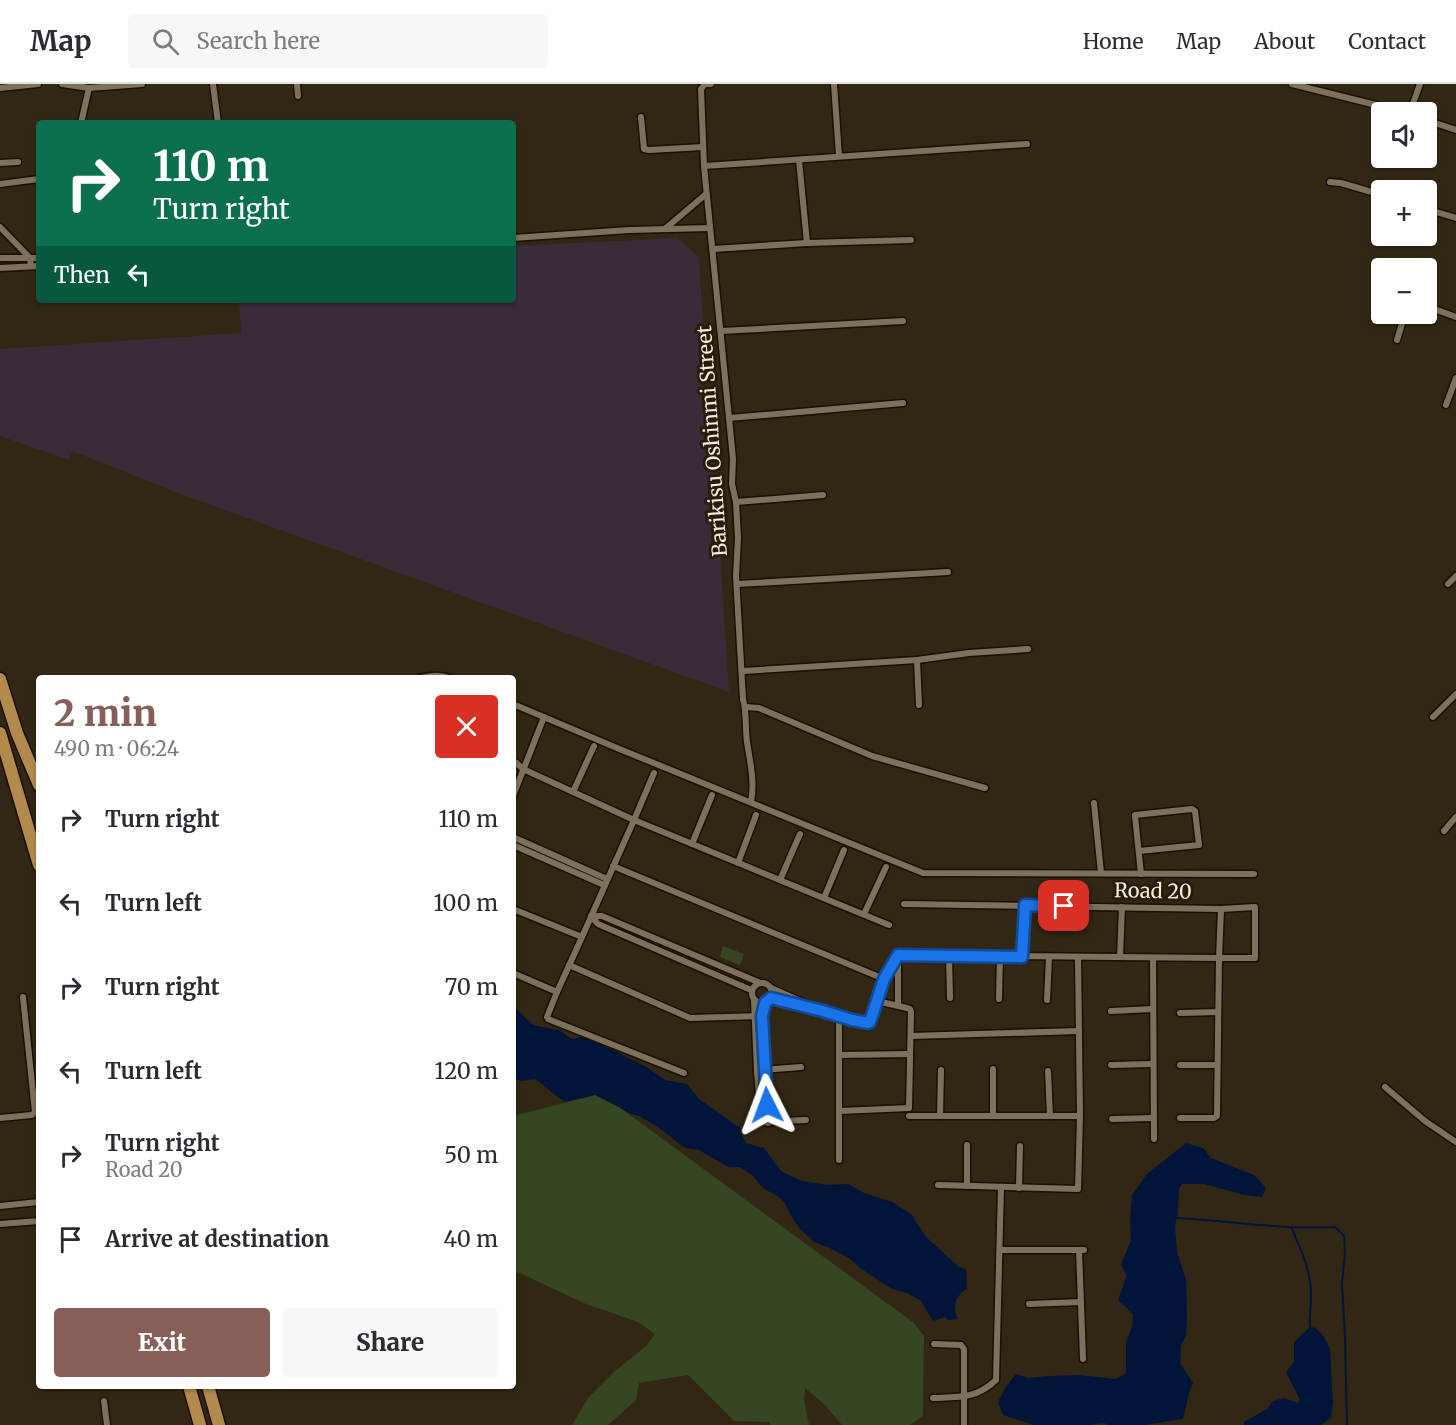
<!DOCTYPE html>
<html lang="en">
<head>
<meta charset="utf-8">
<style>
	body { margin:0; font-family:Merriweather,serif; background:#f7f7f7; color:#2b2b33; height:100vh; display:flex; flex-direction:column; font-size:22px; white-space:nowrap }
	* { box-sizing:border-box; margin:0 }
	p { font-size:20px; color:#7c7c81 }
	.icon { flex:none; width:33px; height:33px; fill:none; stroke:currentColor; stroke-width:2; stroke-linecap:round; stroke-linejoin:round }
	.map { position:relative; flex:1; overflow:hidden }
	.sheet { position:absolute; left:36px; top:591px; width:480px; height:714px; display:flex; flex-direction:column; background:#fff; border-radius:6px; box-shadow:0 2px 4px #0004 }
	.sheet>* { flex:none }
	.banner { position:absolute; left:36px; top:36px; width:480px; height:183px; border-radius:6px; box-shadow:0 2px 4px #0004; background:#0b6e4f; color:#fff; overflow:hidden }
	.buttons { position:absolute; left:1371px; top:18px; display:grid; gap:12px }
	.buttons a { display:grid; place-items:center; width:66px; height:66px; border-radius:6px; background:#fff; box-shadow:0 2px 4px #0004; font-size:30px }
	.pin { position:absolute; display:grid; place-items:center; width:51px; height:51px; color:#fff; margin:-26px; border-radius:12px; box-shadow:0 3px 9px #0006 }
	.me { position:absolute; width:66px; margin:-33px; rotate:357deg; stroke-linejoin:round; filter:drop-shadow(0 0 4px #0008) }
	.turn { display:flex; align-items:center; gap:21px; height:126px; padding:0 18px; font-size:27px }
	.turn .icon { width:78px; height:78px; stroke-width:2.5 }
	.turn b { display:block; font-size:42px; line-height:51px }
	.then { display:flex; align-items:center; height:57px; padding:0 18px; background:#0003; gap:12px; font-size:22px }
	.round { display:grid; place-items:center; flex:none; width:63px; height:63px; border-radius:6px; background:#f7f7f7 }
	.headline { display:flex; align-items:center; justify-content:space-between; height:102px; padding:0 18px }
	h1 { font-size:36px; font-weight:800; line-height:45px; color:#855f58 }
	.primary-button { display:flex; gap:12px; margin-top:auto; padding:12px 18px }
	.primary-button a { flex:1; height:69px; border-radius:6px; background:#855f58; color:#fff; font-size:24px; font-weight:800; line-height:69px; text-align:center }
	.primary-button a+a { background:#f7f7f7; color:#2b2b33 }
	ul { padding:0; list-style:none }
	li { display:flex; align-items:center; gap:18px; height:84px; padding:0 18px }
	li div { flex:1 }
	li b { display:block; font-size:22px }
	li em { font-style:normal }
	header { display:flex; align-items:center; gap:36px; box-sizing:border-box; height:84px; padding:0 30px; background:#fff; border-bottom:2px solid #e1e1e2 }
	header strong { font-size:28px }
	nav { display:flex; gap:33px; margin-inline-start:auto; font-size:21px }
	.search { width:420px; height:54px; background:#f7f7f7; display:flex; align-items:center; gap:15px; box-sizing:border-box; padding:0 21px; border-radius:6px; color:#7c7c81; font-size:22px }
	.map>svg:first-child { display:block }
	.commercial { fill:#392b38 }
	.green { fill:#344722 }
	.water { fill:#001539 }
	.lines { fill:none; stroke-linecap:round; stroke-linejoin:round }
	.stream { stroke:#001539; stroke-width:2 }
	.street-casing { stroke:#1a0f01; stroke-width:9 }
	.highway-casing { stroke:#1a0f01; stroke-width:15 }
	.street { stroke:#7e715c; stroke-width:6 }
	.highway { stroke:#b28a4e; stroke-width:12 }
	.route-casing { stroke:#114b97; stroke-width:15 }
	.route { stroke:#1a73e8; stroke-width:10 }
	.labels { text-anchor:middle; stroke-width:6; stroke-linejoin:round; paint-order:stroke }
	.street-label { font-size:20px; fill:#f4ede1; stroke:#281d0a }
</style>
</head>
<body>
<header>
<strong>Map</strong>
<div class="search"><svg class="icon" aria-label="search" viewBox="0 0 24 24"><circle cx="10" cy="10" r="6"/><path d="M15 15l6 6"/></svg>Search here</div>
<nav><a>Home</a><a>Map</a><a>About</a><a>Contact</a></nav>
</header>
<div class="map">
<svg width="1456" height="1341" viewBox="0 0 1456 1341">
	<rect width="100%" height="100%" fill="#322714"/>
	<!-- commercial -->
	<polygon class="commercial" points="677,154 699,173 706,283 700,292 701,309 709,316 717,437 710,445 712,461 720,468 729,608 175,408 72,367 69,376 0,352 0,265 241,249 239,216 513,216 513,162"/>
	<!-- green -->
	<g class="green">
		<polygon points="723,862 744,870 740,881 720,873"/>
		<polygon points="595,1011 619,1023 914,1239 924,1252 923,1332 910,1341 842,1341 825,1321 805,1304 804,1316 809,1341 770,1341 770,1338 734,1337 688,1291 639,1299 636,1316 608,1341 572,1341 588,1314 614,1288 646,1262 655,1250 638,1238 586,1220 513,1186 513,1032"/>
	</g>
	<!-- water -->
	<g class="water">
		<path d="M513,922l20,19 29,6 5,5 5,3 14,-3 62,32 17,12 22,4 12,15 41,29 2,7 4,8 18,5 18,24 20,9 26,4 20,-1 16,9 28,9 19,12 15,23 33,30 7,2 1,19c-12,10 -14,15 -10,31l-9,1 -3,-3 -12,4 -12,-20 -14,-8 -15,-4 -32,-21 -11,-10 -19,-10 -16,-6 -13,-12 -8,-11 -9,-17 -6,-6 -14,-7 -11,-13 -13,-9h-12l-29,-17 -14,-2 -27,-21 -19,-11 -11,-3 -9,-6 -24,-12 -29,7 -10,-6 -20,-17 -14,2 -8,-2z"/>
		<polygon points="1186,1059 1203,1064 1211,1074 1254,1091 1266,1104 1262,1113 1245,1111 1204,1100 1182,1100 1179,1105 1178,1127 1175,1142 1177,1168 1186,1195 1187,1233 1186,1252 1181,1261 1180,1279 1193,1299 1189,1309 1183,1335 1144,1341 1108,1341 1104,1339 1089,1341 1034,1341 1003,1331 998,1318 1005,1304 1016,1290 1028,1294 1049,1292 1078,1291 1116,1295 1126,1289 1126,1258 1132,1243 1133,1230 1118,1216 1127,1191 1121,1181 1131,1156 1130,1138 1132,1111 1147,1090"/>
		<polygon points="1310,1243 1316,1244 1324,1253 1330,1265 1333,1319 1331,1334 1321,1341 1244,1341 1244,1338 1267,1325 1273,1317 1284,1314 1298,1319 1300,1316 1286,1288 1294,1278 1294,1258"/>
	</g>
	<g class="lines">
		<!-- stream -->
		<g class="stream">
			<path d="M1177,1134c53,3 105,12 158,9l9,9 1,16 -3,32 3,52 2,89"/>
			<path d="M1291,1143c10,22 21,47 20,71 0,10 -2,19 -1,29"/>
		</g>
		<defs>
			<g id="street">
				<polyline points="62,0 89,4 142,0"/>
				<polyline points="213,0 218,39"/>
				<polyline points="297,0 298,12"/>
				<path d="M711,0h-6l-4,5 3,77 25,252 4,41 -1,25 4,18 2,36 -2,38 7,123c4,15 2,28 4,43 3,20 8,39 4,60"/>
				<polyline points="834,0 839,72"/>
				<polyline points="1292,0 1404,28"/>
				<polyline points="0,4 38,0"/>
				<polyline points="1410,28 1420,0"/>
				<polyline points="641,33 644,65 649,66 703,63"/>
				<polyline points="1426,36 1456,46"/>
				<polyline points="81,39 89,4"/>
				<polyline points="799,76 807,159"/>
				<polyline points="0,79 18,78"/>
				<polyline points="704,82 1027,60"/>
				<polyline points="1330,98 1341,99 1382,111"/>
				<polyline points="0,100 39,95"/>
				<polyline points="1426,125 1456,134"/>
				<polyline points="0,143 30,174 31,182"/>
				<polyline points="666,144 706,110"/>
				<polyline points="513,154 629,146 710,144"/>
				<polyline points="713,165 807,159 911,156"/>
				<polyline points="0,174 39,174"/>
				<polyline points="0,184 39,182"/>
				<polyline points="1426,222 1456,233"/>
				<polyline points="721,247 903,237"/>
				<polyline points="1397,256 1405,230"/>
				<polyline points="1446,321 1456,294"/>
				<polyline points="729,334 903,319"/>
				<polyline points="736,418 823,411"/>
				<polyline points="738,500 948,488"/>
				<polyline points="1448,500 1456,492"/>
				<polyline points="917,576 919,621"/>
				<polyline points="743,587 917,576 969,569 1028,565"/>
				<path d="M420,594c10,-2 18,-4 29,0"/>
				<polyline points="513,620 617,664 923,789 1254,790"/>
				<polyline points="745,623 759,624 872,672 985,704"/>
				<polyline points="1433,633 1456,610"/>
				<polyline points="513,676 523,685 634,736 582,853"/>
				<polyline points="654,689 634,736 889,841"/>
				<polyline points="573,708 594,662"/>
				<polyline points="513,712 544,633"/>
				<polyline points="1094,719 1101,789"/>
				<polyline points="1444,747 1456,733"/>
				<polyline points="513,753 607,795"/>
				<polyline points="692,760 712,711"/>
				<polyline points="513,761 604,801"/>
				<polyline points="1139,767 1199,761 1195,727 1192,725 1135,731 1135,732 1141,790"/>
				<polyline points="738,779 756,731"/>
				<polyline points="613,782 884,895 898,871 1219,874 1221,825"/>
				<polyline points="780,796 800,750"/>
				<polyline points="824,814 844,766"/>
				<polyline points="904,820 1221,825 1255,823 1255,874 1219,874 1217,1032 1214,1034 1180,1034"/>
				<polyline points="513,825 582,853 557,908 547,933 548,935 684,989"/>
				<polyline points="864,830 886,783"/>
				<polyline points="591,832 602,832 758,898"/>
				<polyline points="591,832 598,840 751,906"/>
				<polyline points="949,872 950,914"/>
				<polyline points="1022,873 1025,821"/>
				<polyline points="1120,873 1122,823"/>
				<polyline points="1153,874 1154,1055"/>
				<polyline points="569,881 690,934 762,932"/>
				<polyline points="513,889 557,908"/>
				<circle cx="762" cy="909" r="10"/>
				<polyline points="771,904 823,927 865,940 870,938 884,895"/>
				<polyline points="771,914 808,923"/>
				<polyline points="999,915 1000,873"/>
				<polyline points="754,916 757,987 761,1038 806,1036"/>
				<polyline points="1047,916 1049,873"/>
				<polyline points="765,919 762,932 768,1039"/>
				<polyline points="898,921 898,872"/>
				<polyline points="1111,927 1153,925"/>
				<polyline points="1180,929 1218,928"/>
				<polyline points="839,933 839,1076"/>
				<polyline points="911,952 1079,947"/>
				<polyline points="839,971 910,970"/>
				<polyline points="1111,981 1153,980"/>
				<polyline points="1180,981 1217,981"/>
				<polyline points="993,985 993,1032"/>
				<polyline points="761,986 801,983"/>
				<polyline points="1048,987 1050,1032"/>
				<polyline points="1385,1003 1425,1037 1456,1058"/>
				<polyline points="839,1027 909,1024 911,928 910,925 907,924 877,917"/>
				<polyline points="909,1032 1080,1032"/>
				<polyline points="940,1032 941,986"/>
				<polyline points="0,1034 32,1031 35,1028 23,913"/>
				<polyline points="1112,1035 1153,1034"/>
				<polyline points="938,1101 1078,1105 1080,1032 1078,873"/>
				<polyline points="967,1102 967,1061"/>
				<polyline points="1019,1104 1020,1062"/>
				<polyline points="0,1122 39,1118"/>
				<polyline points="0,1140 39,1137"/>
				<polyline points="1000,1166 1084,1166"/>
				<polyline points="1079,1166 1083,1275"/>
				<polyline points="1029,1220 1081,1218"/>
				<polyline points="934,1260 961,1261 964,1265 964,1341"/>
				<path d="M933,1314c26,-1 43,1 63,-18l5,-193"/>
				<polyline points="104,1317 107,1341"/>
			</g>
			<g id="highway">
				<polyline points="0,595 17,649 39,701"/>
				<polyline points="0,649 39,781"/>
				<polyline points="189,1302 200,1341"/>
				<polyline points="208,1302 219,1341"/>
			</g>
		</defs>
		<!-- street casing -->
		<use href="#street" class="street-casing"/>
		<!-- highway casing -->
		<use href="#highway" class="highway-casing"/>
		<!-- street -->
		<use href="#street" class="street"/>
		<!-- highway -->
		<use href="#highway" class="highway"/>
	</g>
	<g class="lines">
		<defs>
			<polyline id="route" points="767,1021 762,932 765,919 771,914 823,927 852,936 868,939 870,938 884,895 898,871 1022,873 1025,821 1064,822"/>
		</defs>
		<!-- route casing -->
		<use href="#route" class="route-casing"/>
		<!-- route -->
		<use href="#route" class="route"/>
	</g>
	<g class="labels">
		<!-- street labels -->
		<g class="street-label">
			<text transform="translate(712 357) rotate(-94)" y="7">Barikisu Oshinmi Street</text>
			<text transform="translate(1153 807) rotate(1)" y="7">Road 20</text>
		</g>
	</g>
</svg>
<div class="buttons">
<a><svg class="icon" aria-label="sound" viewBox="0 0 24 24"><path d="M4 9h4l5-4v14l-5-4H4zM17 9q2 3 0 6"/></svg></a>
<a>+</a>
<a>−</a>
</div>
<div class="pin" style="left:1064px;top:822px;background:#d93025"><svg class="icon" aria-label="arrive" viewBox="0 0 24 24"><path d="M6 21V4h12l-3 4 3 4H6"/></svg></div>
<svg class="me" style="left:767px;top:1021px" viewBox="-20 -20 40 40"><path d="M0-17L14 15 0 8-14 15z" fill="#1a73e8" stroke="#fff" stroke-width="4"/></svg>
<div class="banner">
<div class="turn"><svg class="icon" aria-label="right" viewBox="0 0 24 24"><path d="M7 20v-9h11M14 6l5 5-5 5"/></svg><div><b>110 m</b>Turn right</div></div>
<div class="then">Then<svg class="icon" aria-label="left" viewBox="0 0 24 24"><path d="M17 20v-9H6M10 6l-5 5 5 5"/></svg></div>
</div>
<section class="sheet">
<div class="headline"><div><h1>2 min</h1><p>490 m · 06:24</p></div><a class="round" style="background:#d93025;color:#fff"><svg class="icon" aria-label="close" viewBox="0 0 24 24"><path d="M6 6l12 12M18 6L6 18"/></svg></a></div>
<ul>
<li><svg class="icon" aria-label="right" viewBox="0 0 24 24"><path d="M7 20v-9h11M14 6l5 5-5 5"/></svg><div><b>Turn right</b></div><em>110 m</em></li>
<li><svg class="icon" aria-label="left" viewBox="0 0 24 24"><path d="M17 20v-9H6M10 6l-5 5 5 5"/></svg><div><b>Turn left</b></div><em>100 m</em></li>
<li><svg class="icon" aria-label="right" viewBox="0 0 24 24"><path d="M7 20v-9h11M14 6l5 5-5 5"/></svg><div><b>Turn right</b></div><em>70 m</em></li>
<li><svg class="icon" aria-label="left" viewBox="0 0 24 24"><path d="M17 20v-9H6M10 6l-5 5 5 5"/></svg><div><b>Turn left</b></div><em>120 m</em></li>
<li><svg class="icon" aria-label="right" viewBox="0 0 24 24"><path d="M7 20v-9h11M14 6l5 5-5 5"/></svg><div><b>Turn right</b><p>Road 20</p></div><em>50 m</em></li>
<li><svg class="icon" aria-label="arrive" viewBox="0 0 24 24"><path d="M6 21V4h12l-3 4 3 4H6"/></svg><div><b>Arrive at destination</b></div><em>40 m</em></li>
</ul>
<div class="primary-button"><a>Exit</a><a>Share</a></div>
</section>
</div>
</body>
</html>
